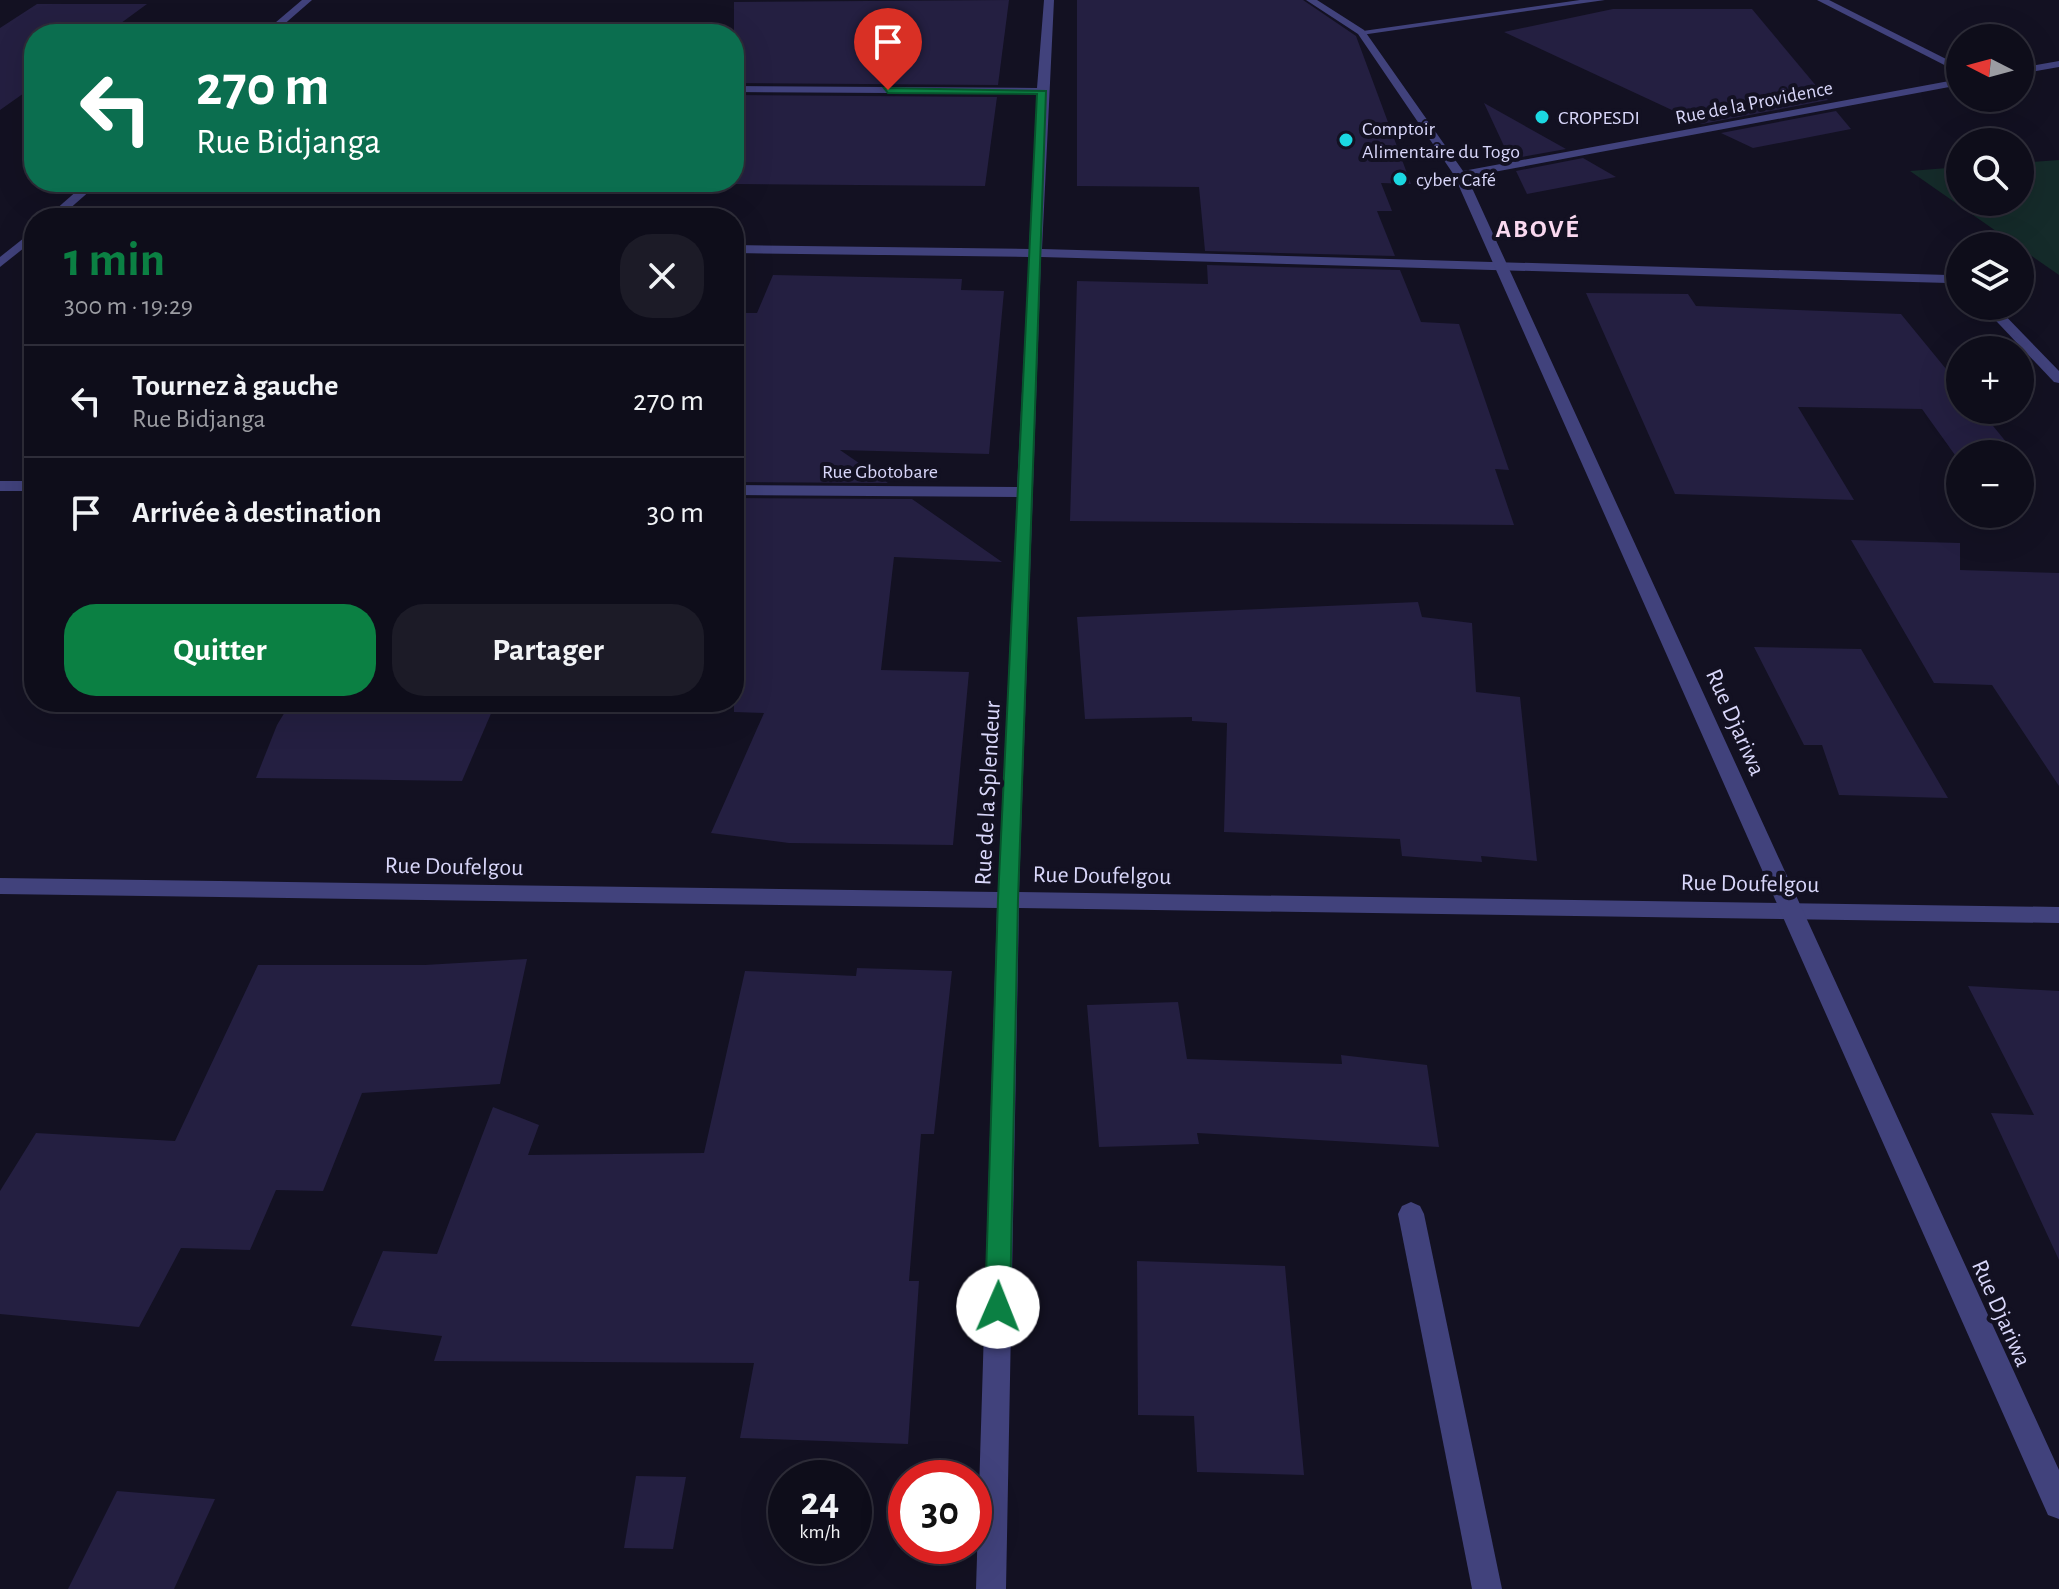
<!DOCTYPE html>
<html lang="fr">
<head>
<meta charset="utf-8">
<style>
	body { margin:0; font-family:"Alegreya Sans",sans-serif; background:#1c1b27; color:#f1f3f6; height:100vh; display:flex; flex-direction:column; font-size:30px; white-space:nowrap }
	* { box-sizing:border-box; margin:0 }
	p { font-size:26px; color:#9b9ca2 }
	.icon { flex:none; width:44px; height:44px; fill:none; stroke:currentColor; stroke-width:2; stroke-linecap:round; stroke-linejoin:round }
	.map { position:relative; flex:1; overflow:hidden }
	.details { position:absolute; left:24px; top:208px; width:720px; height:504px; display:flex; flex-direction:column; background:#0e0d1a; border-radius:32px; box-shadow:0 8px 32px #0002,0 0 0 2px #2e2d39 }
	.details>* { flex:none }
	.top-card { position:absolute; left:24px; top:24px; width:720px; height:168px; border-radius:32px; box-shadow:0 8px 32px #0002,0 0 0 2px #2e2d39; background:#0b6e4f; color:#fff; overflow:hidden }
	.needle { width:52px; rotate:276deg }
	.fabs { position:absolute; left:1946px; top:24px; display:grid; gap:16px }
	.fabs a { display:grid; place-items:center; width:88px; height:88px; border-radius:50%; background:#0e0d1a; box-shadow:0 8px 32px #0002,0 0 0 2px #2e2d39; font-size:40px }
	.speed { position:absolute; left:768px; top:1460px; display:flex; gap:16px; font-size:40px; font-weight:700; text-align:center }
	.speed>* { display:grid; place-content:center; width:104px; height:104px; border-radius:50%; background:#0e0d1a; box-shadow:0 8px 32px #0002,0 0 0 2px #2e2d39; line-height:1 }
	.speed small { font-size:20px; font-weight:400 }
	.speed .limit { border:12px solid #d22; background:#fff; color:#111 }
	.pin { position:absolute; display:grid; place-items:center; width:68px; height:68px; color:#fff; margin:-82px -34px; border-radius:50% 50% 50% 0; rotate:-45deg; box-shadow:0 0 8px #0007 }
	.pin .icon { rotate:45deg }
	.me { position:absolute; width:88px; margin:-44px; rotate:1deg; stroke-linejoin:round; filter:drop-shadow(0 0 6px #0008) }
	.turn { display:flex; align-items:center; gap:28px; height:168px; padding:0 40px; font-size:36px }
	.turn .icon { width:104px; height:104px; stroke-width:2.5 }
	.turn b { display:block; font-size:56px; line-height:68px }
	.round { display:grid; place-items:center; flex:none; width:84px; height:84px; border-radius:32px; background:#1c1b27 }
	.overview { display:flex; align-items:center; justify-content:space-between; height:136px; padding:0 40px }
	h1 { font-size:48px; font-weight:700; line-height:60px; color:#0b8043 }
	.button { display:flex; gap:16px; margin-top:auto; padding:16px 40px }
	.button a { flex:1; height:92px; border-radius:32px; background:#0b8043; color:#fff; font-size:32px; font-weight:700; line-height:92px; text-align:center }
	.button a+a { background:#1c1b27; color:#f1f3f6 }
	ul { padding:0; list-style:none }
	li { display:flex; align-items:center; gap:24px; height:112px; padding:0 40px; border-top:2px solid #2e2d39 }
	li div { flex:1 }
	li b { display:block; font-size:30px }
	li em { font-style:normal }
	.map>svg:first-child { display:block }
	.green { fill:#152b2a }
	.building { fill:#241f41 }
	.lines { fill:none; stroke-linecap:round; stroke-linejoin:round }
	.minor { fill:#41427c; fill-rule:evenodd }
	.tertiary { fill:#41427c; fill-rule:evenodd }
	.route { fill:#0b8043; stroke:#07532c; stroke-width:2 }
	.poi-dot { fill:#1bd8e2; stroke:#131122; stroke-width:3 }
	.labels { text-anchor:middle; stroke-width:8; stroke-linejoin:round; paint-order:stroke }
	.far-street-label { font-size:20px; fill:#d9d7fa; stroke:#131122 }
	.far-poi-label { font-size:20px; fill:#d9d7fa; stroke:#131122; text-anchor:start }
	.street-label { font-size:24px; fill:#d9d7fa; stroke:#131122 }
	.far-district-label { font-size:26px; font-weight:bold; letter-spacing:2px; fill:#fad9f0; stroke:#131122 }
</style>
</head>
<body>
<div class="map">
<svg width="2059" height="1589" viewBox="0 0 2059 1589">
	<rect width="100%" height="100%" fill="#131122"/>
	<!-- green -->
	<polygon class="green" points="2059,160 2059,275 1910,171 1960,167 1960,202 2020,202 2020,163"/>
	<!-- building -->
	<g class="building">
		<polygon points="1009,0 998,85 734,83 734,2"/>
		<polygon points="1077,0 1303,0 1356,36 1411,184 1381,183 1392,211 1377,211 1395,256 1205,251 1199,187 1077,186"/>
		<polygon points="37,4 147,4 106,34 34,34 34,86 0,110 0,28"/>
		<polygon points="1613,9 1752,9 1828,100 1702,124 1504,32"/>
		<polygon points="734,95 997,97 985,186 734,184"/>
		<polygon points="1484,103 1566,149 1510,159"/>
		<polygon points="1836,111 1851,129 1753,148 1721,133"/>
		<polygon points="1583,158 1616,177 1527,194 1516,171"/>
		<polygon points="1207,265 1400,270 1421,322 1459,324 1509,470 1495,469 1514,525 1070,521 1077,281 1208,284"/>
		<polygon points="773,275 962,279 961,290 1004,291 989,454 840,450 888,483 734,482 734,313 757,313"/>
		<polygon points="1586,293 1688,294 1696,306 1901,314 1960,386 1960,410 1980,410 2016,454 1960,454 1960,462 1922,409 1798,407 1854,500 1675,494"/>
		<polygon points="734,498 912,499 1002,562 894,557 881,670 969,672 953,845 789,843 711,833 764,713 734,712"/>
		<polygon points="1851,540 1960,543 1960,570 2059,573 2059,786 1992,685 1934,683"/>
		<polygon points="1418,602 1422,617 1472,623 1476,692 1520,697 1537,861 1481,856 1482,862 1402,856 1400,839 1224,832 1227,723 1192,721 1192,717 1085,719 1077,617"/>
		<polygon points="1754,647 1861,649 1948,798 1839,795 1822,745 1804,745"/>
		<polygon points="291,702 496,702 462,781 256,778 277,725"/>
		<polygon points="527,959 500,1084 362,1093 323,1191 276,1190 250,1250 181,1248 139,1327 0,1314 0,1191 36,1133 175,1141 258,965 425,965"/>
		<polygon points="857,968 952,971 934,1134 921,1134 909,1281 919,1281 908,1444 740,1438 754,1363 434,1361 442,1336 351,1326 383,1251 437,1254 493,1107 539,1125 528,1155 704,1153 745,971 856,976"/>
		<polygon points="1968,986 2059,991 2059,1260 1991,1113 2034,1115"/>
		<polygon points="1178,1002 1187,1059 1342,1064 1341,1055 1427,1065 1439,1147 1197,1133 1199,1144 1099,1147 1087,1005"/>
		<polygon points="1137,1261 1285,1266 1304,1475 1197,1472 1194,1416 1138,1415"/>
		<polygon points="636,1476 686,1477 673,1549 624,1548"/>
		<polygon points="117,1491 215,1499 174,1589 68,1589"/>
	</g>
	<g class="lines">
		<!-- minor -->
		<g class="minor">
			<polygon points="302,0 312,0 273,34 262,34"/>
			<polygon points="1044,0 1054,0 1042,249 1948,275 1960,278 1960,286 1948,283 1041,257 1019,892 2059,907 2059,923 1019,908 1006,1589 976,1589 997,908 0,894 0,878 998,892 1017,497 734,495 734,485 1017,487 1029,257 734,253 734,245 1029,249 1037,94 734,92 734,86 1037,88"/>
			<polygon points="1580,0 1605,0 1361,35 1356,32"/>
			<polygon points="1817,0 1829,0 1960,66 1960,73"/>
			<polygon points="87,182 100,182 59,218 46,218"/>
			<polygon points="34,230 34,240 0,267 0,257"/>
			<polygon points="1982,306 1996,306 2059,371 2059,383 2054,382"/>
			<rect x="0" y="481" width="34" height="10"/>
			<polygon points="1411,1202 1420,1206 1424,1214 1502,1589 1472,1589 1398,1214 1402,1206"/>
		</g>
		<!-- tertiary -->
		<g class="tertiary">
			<polygon points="1306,0 1317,0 1364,30 1463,171 1960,79 1960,85 1467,177 2059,1470 2059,1519 2048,1515 1454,175 1358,34"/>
			<polygon points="2059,61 2059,67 2020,74 2020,68"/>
		</g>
	</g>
	<!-- route -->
	<polygon class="route" points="884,88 1046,91 1018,899 1010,1307 1006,1315 998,1318 989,1315 985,1307 998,899 1037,94 888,93"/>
	<!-- markers -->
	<g class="poi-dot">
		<circle cx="1542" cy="117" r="8"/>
		<circle cx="1346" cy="140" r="8"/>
		<circle cx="1400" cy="179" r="8"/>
	</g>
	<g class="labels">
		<!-- far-street labels -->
		<g class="far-street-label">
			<text transform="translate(1754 102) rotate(-11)" y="7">Rue de la Providence</text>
			<text x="880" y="478">Rue Gbotobare</text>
		</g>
		<!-- far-poi labels -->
		<g class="far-poi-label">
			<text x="1558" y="124">CROPESDI</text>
			<text x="1362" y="135">Comptoir<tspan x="1362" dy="23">Alimentaire du Togo</tspan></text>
			<text x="1416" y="186">cyber Café</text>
		</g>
		<!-- street labels -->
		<g class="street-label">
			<text transform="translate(1736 722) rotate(66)" y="8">Rue Djariwa</text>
			<text transform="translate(987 793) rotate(-87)" y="8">Rue de la Splendeur</text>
			<text transform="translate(454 866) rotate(1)" y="8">Rue Doufelgou</text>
			<text transform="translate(1102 875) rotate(1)" y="8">Rue Doufelgou</text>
			<text transform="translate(1750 883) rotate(1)" y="8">Rue Doufelgou</text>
			<text transform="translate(2002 1313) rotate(66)" y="8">Rue Djariwa</text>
		</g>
		<!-- far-district labels -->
		<g class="far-district-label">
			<text x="1538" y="237">ABOVÉ</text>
		</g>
	</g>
</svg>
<div class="fabs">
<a><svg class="needle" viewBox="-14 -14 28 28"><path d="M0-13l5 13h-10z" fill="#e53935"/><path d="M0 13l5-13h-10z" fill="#9b9ca2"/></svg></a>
<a><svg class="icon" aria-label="search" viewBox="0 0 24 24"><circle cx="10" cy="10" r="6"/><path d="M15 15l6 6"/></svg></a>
<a><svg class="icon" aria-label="layers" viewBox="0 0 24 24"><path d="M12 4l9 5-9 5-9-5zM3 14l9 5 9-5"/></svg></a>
<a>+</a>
<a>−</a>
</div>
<div class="speed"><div>24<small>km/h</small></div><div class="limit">30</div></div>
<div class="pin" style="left:888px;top:90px;background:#d93025"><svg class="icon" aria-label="arrive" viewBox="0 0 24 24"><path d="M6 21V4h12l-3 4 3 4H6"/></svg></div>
<svg class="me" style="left:998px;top:1307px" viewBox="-20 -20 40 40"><circle r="19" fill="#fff"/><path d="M0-13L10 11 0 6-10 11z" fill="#0b8043"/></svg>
<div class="top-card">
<div class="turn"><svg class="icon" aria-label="left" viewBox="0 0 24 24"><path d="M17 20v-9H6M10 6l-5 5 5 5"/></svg><div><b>270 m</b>Rue Bidjanga</div></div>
</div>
<section class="details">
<div class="overview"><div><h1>1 min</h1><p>300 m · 19:29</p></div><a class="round"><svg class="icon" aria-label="close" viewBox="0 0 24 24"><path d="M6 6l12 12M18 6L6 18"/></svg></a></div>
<ul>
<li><svg class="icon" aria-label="left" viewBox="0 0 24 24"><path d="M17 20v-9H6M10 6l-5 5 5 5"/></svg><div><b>Tournez à gauche</b><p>Rue Bidjanga</p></div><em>270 m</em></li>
<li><svg class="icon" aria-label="arrive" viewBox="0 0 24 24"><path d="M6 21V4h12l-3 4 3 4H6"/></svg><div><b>Arrivée à destination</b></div><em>30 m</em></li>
</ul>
<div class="button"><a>Quitter</a><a>Partager</a></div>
</section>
</div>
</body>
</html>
